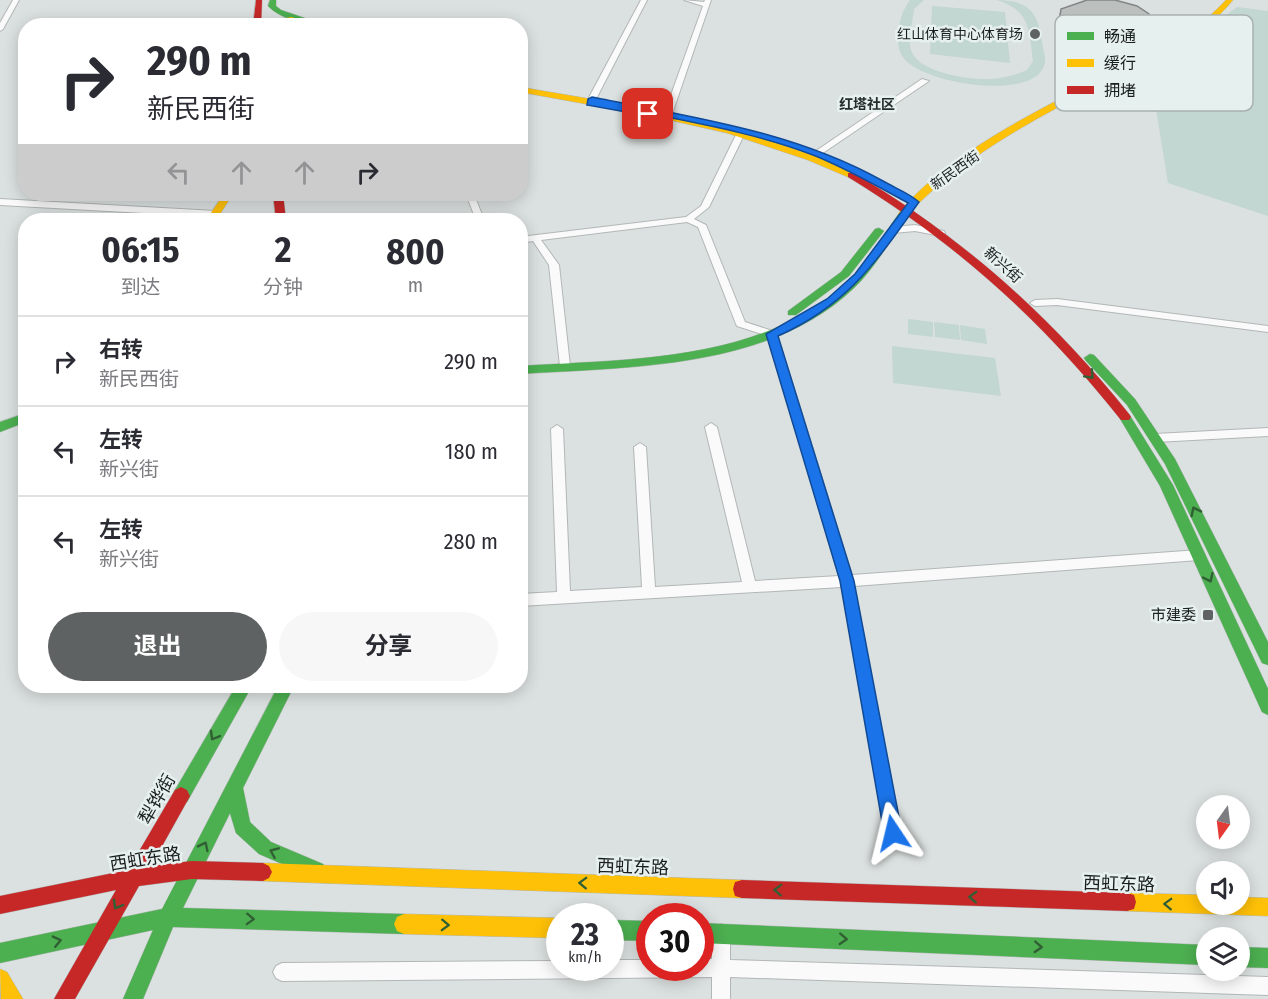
<!DOCTYPE html>
<html lang="zh">
<head>
<meta charset="utf-8">
<style>
	body { margin:0; font-family:"Fira Sans Condensed","Noto Sans SC",sans-serif; background:#f7f7f7; color:#2b2b33; height:100vh; display:flex; flex-direction:column; font-size:22px; white-space:nowrap }
	* { box-sizing:border-box; margin:0 }
	p { font-size:20px; color:#7c7c81 }
	.icon { flex:none; width:33px; height:33px; fill:none; stroke:currentColor; stroke-width:2; stroke-linecap:round; stroke-linejoin:round }
	.map { position:relative; flex:1; overflow:hidden }
	.drawer { position:absolute; left:18px; top:213px; width:510px; height:480px; display:flex; flex-direction:column; background:#fff; border-radius:24px; box-shadow:0 3px 15px #0003 }
	.drawer>* { flex:none }
	.guide { position:absolute; left:18px; top:18px; width:510px; height:183px; border-radius:24px; box-shadow:0 3px 15px #0003; background:#fff; color:#2b2b33; overflow:hidden }
	.needle { width:39px; rotate:194deg }
	.fabs { position:absolute; left:1196px; top:795px; display:grid; gap:12px }
	.fabs a { display:grid; place-items:center; width:54px; height:54px; border-radius:50%; background:#fff; box-shadow:0 3px 15px #0003; font-size:30px }
	.speed { position:absolute; left:546px; top:903px; display:flex; gap:12px; font-size:30px; font-weight:700; text-align:center }
	.speed>* { display:grid; place-content:center; width:78px; height:78px; border-radius:50%; background:#fff; box-shadow:0 3px 15px #0003; line-height:1 }
	.speed small { font-size:15px; font-weight:400 }
	.speed .limit { border:9px solid #d22; background:#fff; color:#111 }
	.pin { position:absolute; display:grid; place-items:center; width:51px; height:51px; color:#fff; margin:-26px; border-radius:12px; box-shadow:0 3px 9px #0006 }
	.me { position:absolute; width:66px; margin:-33px; rotate:350deg; stroke-linejoin:round; filter:drop-shadow(0 0 4px #0008) }
	.turn { display:flex; align-items:center; gap:21px; height:126px; padding:0 30px; font-size:27px }
	.turn .icon { width:78px; height:78px; stroke-width:2.5 }
	.turn b { display:block; font-size:42px; line-height:51px }
	.lanes { display:flex; align-items:center; height:57px; padding:0 30px; background:#0003; justify-content:center; gap:30px; direction:ltr }
	.lanes .off { opacity:.35 }
	.eta { display:flex; justify-content:space-evenly; align-items:center; height:102px; text-align:center }
	.eta b { font-size:36px; font-weight:700; line-height:42px }
	.action { display:flex; gap:12px; margin-top:auto; padding:12px 30px }
	.action a { flex:1; height:69px; border-radius:36px; background:#5e6262; color:#fff; font-size:24px; font-weight:700; line-height:69px; text-align:center }
	.action a+a { background:#f7f7f7; color:#2b2b33 }
	ul { padding:0; list-style:none }
	li { display:flex; align-items:center; gap:18px; height:90px; padding:0 30px; border-top:2px solid #e1e1e2 }
	li div { flex:1 }
	li b { display:block; font-size:22px }
	li em { font-style:normal }
	.map>svg:first-child { display:block }
	.green { fill:#c2d6d2 }
	.lines { fill:none; stroke-linecap:round; stroke-linejoin:round }
	.street-casing { stroke:#b2b7b6; stroke-width:2 }
	.fast-casing { stroke:#b2b7b6; stroke-width:1 }
	.slow-casing { stroke:#b2b7b6; stroke-width:1 }
	.jam-casing { stroke:#b2b7b6; stroke-width:1 }
	.street { fill:#fafafa; fill-rule:evenodd }
	.fast { fill:#4caf50; fill-rule:evenodd }
	.slow { fill:#ffc107; fill-rule:evenodd }
	.jam { fill:#c62828; fill-rule:evenodd }
	.wall { fill:#a1a4a3 }
	.shaded-wall { fill:#838685 }
	.building { fill:#bbbfbe; stroke:#838685; stroke-width:1.5 }
	.oneway { stroke:#315f34 }
	.route { fill:#1a73e8; stroke:#114b97; stroke-width:1.5 }
	.poi-dot { fill:#5e6262; stroke:#e6f0ee; stroke-width:2 }
	.labels { text-anchor:middle; stroke-width:5; stroke-linejoin:round; paint-order:stroke }
	.far-poi-label { font-size:14px; fill:#1b1e1e; stroke:#e6f0ee; text-anchor:end }
	.far-neighbourhood-label { font-size:14px; font-weight:bold; fill:#252c2b; stroke:#e6f0ee }
	.far-street-label { font-size:14px; fill:#1b1e1e; stroke:#e6f0ee }
	.street-label { font-size:15px; fill:#1b1e1e; stroke:#e6f0ee }
	.poi-label { font-size:15px; fill:#1b1e1e; stroke:#e6f0ee; text-anchor:end }
	.near-street-label { font-size:18px; fill:#1b1e1e; stroke:#e6f0ee }
	.key { fill:#e6f0ee; stroke:#a9b1b0; stroke-width:1.5 }
	.key-label { font-size:16px; fill:#1b1e1e }
</style>
</head>
<body>
<div class="map">
<svg width="1268" height="999" viewBox="0 0 1268 999">
	<rect width="100%" height="100%" fill="#dbe1e0"/>
	<!-- green -->
	<g class="green">
		<path d="M910,0h14l-10,9c-1,11 -5,26 -4,37 3,27 60,34 81,33 13,-1 25,-4 36,-9l6,-9c-4,-30 -2,-51 -37,-61 37,0 43,16 47,48 2,8 4,15 -1,22 -19,30 -123,13 -140,-14 -9,-15 -2,-44 8,-56z"/>
		<polygon points="932,6 1005,12 1010,63 930,54"/>
		<polygon points="1237,7 1268,11 1268,216 1168,183 1150,72"/>
		<polygon points="908,319 933,322 933,337 908,334"/>
		<polygon points="934,322 959,325 960,340 935,337"/>
		<polygon points="960,325 985,329 987,344 961,340"/>
		<polygon points="892,346 995,358 1001,396 893,383"/>
	</g>
	<g class="lines">
		<defs>
			<g id="street">
				<polygon points="13,0 19,0 3,29 0,31 0,23"/>
				<polygon points="641,0 647,0 594,103 587,105 586,103"/>
				<polygon points="684,0 704,2 705,0 711,0 671,117 667,119 663,117 703,6"/>
				<polygon points="922,79 929,81 814,159 807,157"/>
				<polygon points="737,133 744,135 709,207 694,219 706,225 745,322 776,332 777,334 852,575 1199,550 1203,551 1205,555 1203,559 1199,560 854,586 901,833 899,839 893,841 887,839 885,833 842,587 520,606 520,594 557,592 551,429 557,425 563,429 570,591 642,587 634,447 640,443 646,447 655,587 742,582 705,427 711,423 717,427 755,581 839,576 768,336 737,326 736,324 698,227 687,222 541,240 559,265 570,366 565,370 560,366 549,265 533,241 520,243 520,237 686,217 701,206"/>
				<polygon points="466,194 474,194 484,220 476,220"/>
				<polygon points="0,199 216,211 220,214 216,217 0,205"/>
				<polygon points="915,225 944,231 945,233 941,236 915,231 893,233 889,230 893,227"/>
				<polygon points="1057,299 1268,326 1268,332 1057,305 1035,306 1030,303 1035,300"/>
				<polygon points="1268,428 1268,436 1155,442 1149,438 1155,434"/>
				<polygon points="721,924 727,927 730,933 730,960 1268,977 1268,995 730,977 730,999 712,999 712,977 282,981 276,978 273,972 276,966 282,963 560,961 560,968 610,968 610,960 650,960 650,968 700,968 700,959 712,959 712,933 715,927"/>
			</g>
			<g id="fast">
				<path d="M270,0h6v6l5,4 47,16c-18,0 -47,-6 -60,-20z"/>
				<path d="M903,211l5,3c-17,25 -32,53 -54,74 -84,81 -224,79 -334,86v-8c111,-7 237,-4 325,-81 23,-20 37,-49 55,-73z"/>
				<polygon points="879,228 884,231 849,276 796,315 788,315 788,311 841,272 875,229"/>
				<polygon points="1090,354 1094,355 1135,399 1175,459 1268,642 1268,665 1262,663 1165,464 1127,405 1086,361 1084,358"/>
				<polygon points="26,413 26,422 0,432 0,422"/>
				<polygon points="1125,413 1129,414 1173,485 1268,689 1268,715 1262,712 1160,486 1119,417"/>
				<polygon points="236,686 252,686 187,802 181,805 175,802 172,796 175,790"/>
				<polygon points="278,686 294,686 243,788 250,822 271,842 323,864 326,870 323,876 317,879 259,854 236,833 230,813 183,908 404,914 411,917 414,924 411,931 404,934 173,927 143,999 123,999 153,930 0,963 0,943 162,909"/>
				<polygon points="610,920 650,921 650,941 610,940"/>
				<polygon points="700,923 1206,945 1206,965 700,943"/>
				<polygon points="1239,947 1268,948 1268,968 1239,967"/>
			</g>
			<g id="slow">
				<path d="M1226,0h7c-34,42 -86,61 -134,86 -69,35 -139,73 -193,130l-8,-2c47,-59 142,-105 209,-139 43,-21 86,-39 119,-75z"/>
				<polygon points="292,17 296,19 295,21 257,25 253,23"/>
				<path d="M520,87c94,16 188,31 277,63 18,6 44,13 59,25l-8,2 -40,-17 -81,-27 -80,-18 -127,-23z"/>
				<polygon points="224,194 233,194 216,220 206,220"/>
				<polygon points="263,863 742,880 749,882 751,889 749,896 742,898 263,881 257,878 254,872 257,866"/>
				<polygon points="1127,893 1206,895 1206,904 1239,904 1239,897 1268,898 1268,916 1127,911 1120,909 1118,902 1120,895"/>
				<polygon points="404,914 560,918 560,938 404,934 397,931 394,924 397,917"/>
				<polygon points="0,969 7,972 23,999 1,999"/>
			</g>
			<g id="jam">
				<polygon points="256,0 262,0 261,26 253,26"/>
				<path d="M848,173h6c109,65 196,142 275,241l2,3 -2,3h-8c-79,-100 -165,-177 -273,-243z"/>
				<polygon points="273,194 283,194 286,220 276,220"/>
				<polygon points="181,787 187,790 190,796 151,866 192,861 263,863 269,866 272,872 269,878 263,881 192,879 139,886 75,999 54,999 116,890 0,914 0,896 128,870 175,790"/>
				<polygon points="742,880 1127,893 1134,895 1136,902 1134,909 1127,911 742,898 735,896 733,889 735,882"/>
			</g>
		</defs>
		<!-- street casing -->
		<use href="#street" class="street-casing"/>
		<!-- fast casing -->
		<use href="#fast" class="fast-casing"/>
		<!-- slow casing -->
		<use href="#slow" class="slow-casing"/>
		<!-- jam casing -->
		<use href="#jam" class="jam-casing"/>
		<!-- street -->
		<use href="#street" class="street"/>
		<!-- fast -->
		<use href="#fast" class="fast"/>
		<!-- slow -->
		<use href="#slow" class="slow"/>
		<!-- jam -->
		<use href="#jam" class="jam"/>
	</g>
	<!-- wall -->
	<polygon class="wall" points="1061,9 1150,22 1145,34 1117,46 1094,46 1061,36 1056,28 1057,21"/>
	<!-- shaded-wall -->
	<polygon class="shaded-wall" points="1150,22 1145,34 1117,46 1122,33"/>
	<!-- building -->
	<polygon class="building" points="1087,0 1115,0 1137,6 1149,14 1150,22 1122,33 1099,33 1066,24 1060,16 1061,9"/>
	<!-- one-way arrows -->
	<defs><path id="oneway-chevron" d="M-2-3.5L2.5 0L-2 3.5" fill="none" stroke-width="1.6" stroke-linecap="round" stroke-linejoin="round" transform="scale(1.5)"/></defs>
	<g class="oneway">
		<use href="#oneway-chevron" transform="translate(1090 375) rotate(47)"/>
		<use href="#oneway-chevron" transform="translate(1195 511) rotate(-116)"/>
		<use href="#oneway-chevron" transform="translate(1209 578) rotate(65)"/>
		<use href="#oneway-chevron" transform="translate(214 736) rotate(120)"/>
		<use href="#oneway-chevron" transform="translate(204 846) rotate(-64)"/>
		<use href="#oneway-chevron" transform="translate(274 852) rotate(-157)"/>
		<use href="#oneway-chevron" transform="translate(583 883) rotate(-178)"/>
		<use href="#oneway-chevron" transform="translate(778 890) rotate(-178)"/>
		<use href="#oneway-chevron" transform="translate(973 897) rotate(-178)"/>
		<use href="#oneway-chevron" transform="translate(1168 904) rotate(-178)"/>
		<use href="#oneway-chevron" transform="translate(117 905) rotate(120)"/>
		<use href="#oneway-chevron" transform="translate(250 919) rotate(2)"/>
		<use href="#oneway-chevron" transform="translate(445 925) rotate(2)"/>
		<use href="#oneway-chevron" transform="translate(843 939) rotate(3)"/>
		<use href="#oneway-chevron" transform="translate(57 941) rotate(-13)"/>
		<use href="#oneway-chevron" transform="translate(1038 947) rotate(3)"/>
	</g>
	<!-- route -->
	<path class="route" d="M592,97c99,20 202,34 291,84 12,7 26,12 36,21 -43,60 -71,103 -141,134l76,245 48,252 -3,6 -6,3 -7,-3 -2,-6 -44,-252 -74,-247 61,-35 28,-25 53,-71c-31,-17 -62,-35 -95,-48 -52,-20 -107,-30 -161,-41l-4,2 -61,-11 1,-6z"/>
	<!-- markers -->
	<g class="poi-dot">
		<circle cx="1035" cy="34" r="6"/>
		<rect x="1202" y="609" width="12" height="12" rx="3"/>
	</g>
	<g class="labels">
		<!-- far-poi labels -->
		<g class="far-poi-label">
			<text x="1023" y="39">红山体育中心体育场</text>
		</g>
		<!-- far-neighbourhood labels -->
		<g class="far-neighbourhood-label">
			<text x="867" y="109">红塔社区</text>
		</g>
		<!-- far-street labels -->
		<g class="far-street-label">
			<text transform="translate(955 170) rotate(-35)" y="5">新民西街</text>
		</g>
		<!-- street labels -->
		<g class="street-label">
			<text transform="translate(1003 265) rotate(42)" y="5">新兴街</text>
		</g>
		<!-- poi labels -->
		<g class="poi-label">
			<text x="1196" y="620">市建委</text>
		</g>
		<!-- near-street labels -->
		<g class="near-street-label">
			<text transform="translate(157 799) rotate(-60)" y="6">犁铧街</text>
			<text transform="translate(145 859) rotate(-9)" y="6">西虹东路</text>
			<text transform="translate(633 867) rotate(2)" y="6">西虹东路</text>
			<text transform="translate(1119 884) rotate(2)" y="6">西虹东路</text>
		</g>
	</g>
	<!-- legend -->
	<rect x="1055" y="15" width="198" height="96" rx="9" class="key"/>
	<rect x="1067" y="32" width="27" height="8" fill="#4caf50"/>
	<rect x="1067" y="59" width="27" height="8" fill="#ffc107"/>
	<rect x="1067" y="86" width="27" height="8" fill="#c62828"/>
	<g class="key-label">
		<text x="1104" y="42">畅通</text>
		<text x="1104" y="69">缓行</text>
		<text x="1104" y="96">拥堵</text>
	</g>
</svg>
<div class="fabs">
<a><svg class="needle" viewBox="-14 -14 28 28"><path d="M0-13l5 13h-10z" fill="#e53935"/><path d="M0 13l5-13h-10z" fill="#7c7c81"/></svg></a>
<a><svg class="icon" aria-label="sound" viewBox="0 0 24 24"><path d="M4 9h4l5-4v14l-5-4H4zM17 9q2 3 0 6"/></svg></a>
<a><svg class="icon" aria-label="layers" viewBox="0 0 24 24"><path d="M12 4l9 5-9 5-9-5zM3 14l9 5 9-5"/></svg></a>
</div>
<div class="speed"><div>23<small>km/h</small></div><div class="limit">30</div></div>
<div class="pin" style="left:648px;top:114px;background:#d93025"><svg class="icon" aria-label="arrive" viewBox="0 0 24 24"><path d="M6 21V4h12l-3 4 3 4H6"/></svg></div>
<svg class="me" style="left:893px;top:833px" viewBox="-20 -20 40 40"><path d="M0-17L14 15 0 8-14 15z" fill="#1a73e8" stroke="#fff" stroke-width="4"/></svg>
<div class="guide">
<div class="turn"><svg class="icon" aria-label="right" viewBox="0 0 24 24"><path d="M7 20v-9h11M14 6l5 5-5 5"/></svg><div><b>290 m</b>新民西街</div></div>
<div class="lanes"><svg class="icon off" aria-label="left" viewBox="0 0 24 24"><path d="M17 20v-9H6M10 6l-5 5 5 5"/></svg><svg class="icon off" aria-label="ahead" viewBox="0 0 24 24"><path d="M12 20V5M6 11l6-6 6 6"/></svg><svg class="icon off" aria-label="ahead" viewBox="0 0 24 24"><path d="M12 20V5M6 11l6-6 6 6"/></svg><svg class="icon" aria-label="right" viewBox="0 0 24 24"><path d="M7 20v-9h11M14 6l5 5-5 5"/></svg></div>
</div>
<section class="drawer">
<div class="eta">
<div><b>06:15</b><p>到达</p></div>
<div><b>2</b><p>分钟</p></div>
<div><b>800</b><p>m</p></div>
</div>
<ul>
<li><svg class="icon" aria-label="right" viewBox="0 0 24 24"><path d="M7 20v-9h11M14 6l5 5-5 5"/></svg><div><b>右转</b><p>新民西街</p></div><em>290 m</em></li>
<li><svg class="icon" aria-label="left" viewBox="0 0 24 24"><path d="M17 20v-9H6M10 6l-5 5 5 5"/></svg><div><b>左转</b><p>新兴街</p></div><em>180 m</em></li>
<li><svg class="icon" aria-label="left" viewBox="0 0 24 24"><path d="M17 20v-9H6M10 6l-5 5 5 5"/></svg><div><b>左转</b><p>新兴街</p></div><em>280 m</em></li>
</ul>
<div class="action"><a>退出</a><a>分享</a></div>
</section>
</div>
</body>
</html>
